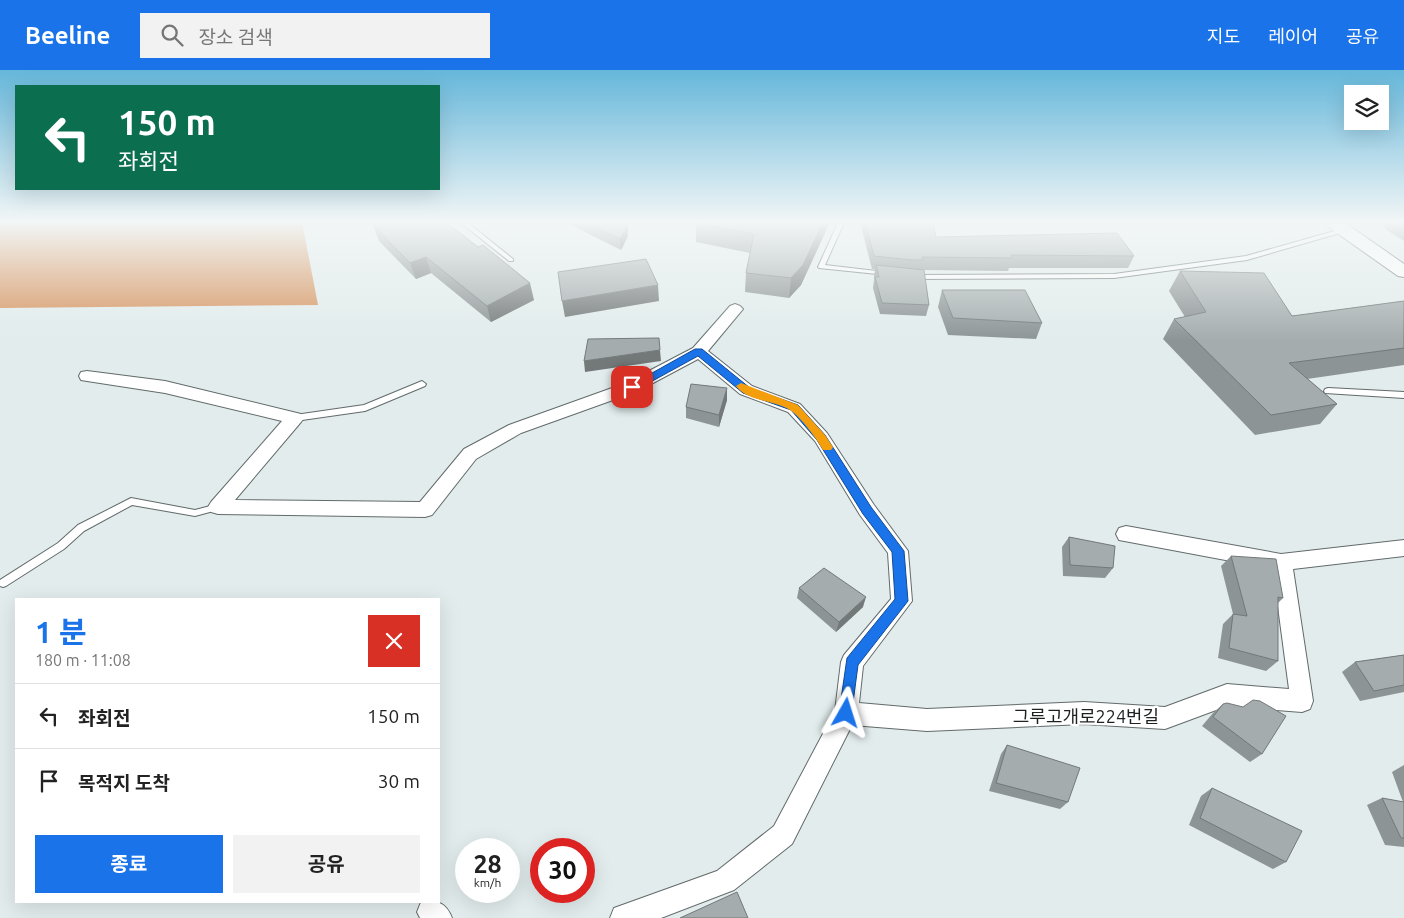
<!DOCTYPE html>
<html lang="ko">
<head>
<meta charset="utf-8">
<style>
	body { margin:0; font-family:Ubuntu,"Noto Sans KR",sans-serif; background:#f2f2f2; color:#222; height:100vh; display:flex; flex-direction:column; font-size:19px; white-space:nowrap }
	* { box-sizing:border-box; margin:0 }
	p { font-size:16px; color:#767676 }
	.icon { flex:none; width:28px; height:28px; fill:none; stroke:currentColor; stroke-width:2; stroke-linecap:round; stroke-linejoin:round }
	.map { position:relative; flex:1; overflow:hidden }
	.side { position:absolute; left:15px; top:528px; width:425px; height:305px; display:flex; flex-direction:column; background:#fff; border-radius:0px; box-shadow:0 5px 20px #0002 }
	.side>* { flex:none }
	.guide { position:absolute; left:15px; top:15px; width:425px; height:105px; border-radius:0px; box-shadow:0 5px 20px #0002; background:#0b6e4f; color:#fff; overflow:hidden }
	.controls { position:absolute; left:1344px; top:15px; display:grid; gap:10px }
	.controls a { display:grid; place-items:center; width:45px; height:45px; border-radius:0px; background:#fff; box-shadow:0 5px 20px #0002; font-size:25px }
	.speed { position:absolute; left:455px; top:768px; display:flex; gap:10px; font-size:25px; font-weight:700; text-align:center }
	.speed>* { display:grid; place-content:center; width:65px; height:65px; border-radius:50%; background:#fff; box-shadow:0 5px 20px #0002; line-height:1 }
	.speed small { font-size:12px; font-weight:400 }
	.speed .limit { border:8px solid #d22; background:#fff; color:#111 }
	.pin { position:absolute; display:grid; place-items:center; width:42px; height:42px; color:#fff; margin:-21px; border-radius:10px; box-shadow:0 2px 8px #0006 }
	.me { position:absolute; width:55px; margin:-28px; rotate:6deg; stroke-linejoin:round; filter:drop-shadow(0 0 4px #0008) }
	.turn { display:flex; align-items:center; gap:18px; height:105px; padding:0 20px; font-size:22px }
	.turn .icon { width:65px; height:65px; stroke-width:2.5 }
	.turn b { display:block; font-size:35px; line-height:42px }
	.round { display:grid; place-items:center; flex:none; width:52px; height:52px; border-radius:0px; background:#f2f2f2 }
	.head { display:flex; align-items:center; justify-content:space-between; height:85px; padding:0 20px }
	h1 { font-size:30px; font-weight:700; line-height:38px; color:#1a73e8 }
	.cta { display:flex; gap:10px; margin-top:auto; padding:10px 20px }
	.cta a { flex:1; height:58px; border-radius:0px; background:#1a73e8; color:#fff; font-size:20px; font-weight:700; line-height:58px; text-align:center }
	.cta a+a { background:#f2f2f2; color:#222 }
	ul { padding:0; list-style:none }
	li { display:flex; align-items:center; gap:15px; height:65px; padding:0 20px; border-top:1px solid #e0e0e0 }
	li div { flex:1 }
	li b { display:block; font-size:19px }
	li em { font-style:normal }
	header { display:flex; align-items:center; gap:30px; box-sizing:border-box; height:70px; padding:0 25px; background:#1a73e8; color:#fff }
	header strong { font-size:24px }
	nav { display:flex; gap:28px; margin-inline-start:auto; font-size:18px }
	.search { width:350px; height:45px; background:#f2f2f2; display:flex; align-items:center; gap:12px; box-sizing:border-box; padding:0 18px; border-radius:0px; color:#767676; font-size:19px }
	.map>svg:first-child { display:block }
	.forest { fill:#d6935e }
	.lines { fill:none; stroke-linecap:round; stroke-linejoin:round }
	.service-casing { stroke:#626a6a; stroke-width:2 }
	.minor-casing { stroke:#626a6a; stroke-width:2 }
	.tertiary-casing { stroke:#626a6a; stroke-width:2 }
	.service { fill:#fff; fill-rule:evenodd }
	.minor { fill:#fff; fill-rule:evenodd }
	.tertiary { fill:#fff; fill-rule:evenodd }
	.wall { fill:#8d9495 }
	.shaded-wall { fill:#737879 }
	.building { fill:#a4acad; stroke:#737879 }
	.route { fill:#1a73e8; stroke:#114b97 }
	.slow { fill:#f59e0b }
	.labels { text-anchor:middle; stroke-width:4.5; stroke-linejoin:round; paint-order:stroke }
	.near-street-label { font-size:18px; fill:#1e2121; stroke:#fff }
</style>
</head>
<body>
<header>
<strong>Beeline</strong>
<div class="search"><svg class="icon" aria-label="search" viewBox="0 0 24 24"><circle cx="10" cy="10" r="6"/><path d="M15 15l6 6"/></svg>장소 검색</div>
<nav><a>지도</a><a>레이어</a><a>공유</a></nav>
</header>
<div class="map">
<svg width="1404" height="848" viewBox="0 0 1404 848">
	<rect width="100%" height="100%" fill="#e2ecec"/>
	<!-- forest -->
	<polygon class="forest" points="0,152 302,152 318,235 0,238"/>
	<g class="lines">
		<defs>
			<g id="service">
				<polygon points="460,152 467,152 513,189 513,191 509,191"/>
				<polygon points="835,152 841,152 843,155 825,195 885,202 887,203 887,205 819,198 818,197 837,155"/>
				<polygon points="1345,158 1347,159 1347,161 1247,190 1114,208 913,209 910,207 913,205 1114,204 1246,186"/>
				<polygon points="422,311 426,314 425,316 365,341 295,351 291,348 295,345 364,335"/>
				<polygon points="1328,318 1404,322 1404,328 1325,323 1324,321 1325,319"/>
				<polygon points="131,428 195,440 218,434 221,435 222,437 221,439 195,446 132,435 84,461 64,479 6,516 3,517 0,516 0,510 58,473 78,455"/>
			</g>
			<g id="minor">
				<polygon points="735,234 740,236 743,239 708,281 752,316 800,334 827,363 874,435 908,481 912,531 863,596 859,633 927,639 1084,632 1165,637 1227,614 1289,619 1273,499 1119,470 1116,464 1119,458 1126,456 1281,484 1404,470 1404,486 1293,499 1313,631 1310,639 1302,642 1227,636 1165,659 1084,654 927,661 852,655 792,774 734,820 661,848 610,848 614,838 717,801 774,756 835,641 841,592 844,585 891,529 888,483 860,445 815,371 788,342 740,324 698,289 638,321 521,363 476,389 432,445 425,447 218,444 211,442 208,437 211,432 282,351 165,323 87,311 81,310 79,306 81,302 87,301 165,311 301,344 304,348 301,352 235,430 420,432 464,379 509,355 626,313 693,278 730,236"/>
				<path d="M424,831c15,0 22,2 28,17h-32l-3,-6 4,-10z"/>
			</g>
			<polygon id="tertiary" points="1325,152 1344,152 1404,194 1404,207 1398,206 1327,156"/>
		</defs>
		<!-- service casing -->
		<use href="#service" class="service-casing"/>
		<!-- minor casing -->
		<use href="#minor" class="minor-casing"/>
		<!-- tertiary casing -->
		<use href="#tertiary" class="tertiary-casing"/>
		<!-- service -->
		<use href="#service" class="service"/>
		<!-- minor -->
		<use href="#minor" class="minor"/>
		<!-- tertiary -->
		<use href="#tertiary" class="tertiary"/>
	</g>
	<!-- wall -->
	<g class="wall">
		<polygon points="565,152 621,152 628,155 628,166 621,180"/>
		<polygon points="830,152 801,215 789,228 745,222 746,203 750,183 696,172 696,153"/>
		<polygon points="860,152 933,152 936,167 1134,186 1128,198 1009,198 1008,201 924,200 929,235 926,246 880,244 873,218 874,210 874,207 875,199 872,199"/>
		<polygon points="1382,152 1404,152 1404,171 1385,159"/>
		<polygon points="373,155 534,230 491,252 431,203 416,209 379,171"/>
		<polygon points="1180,201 1292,246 1404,231 1404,295 1307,309 1337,334 1320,354 1255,365 1163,269 1174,249 1185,247 1169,221"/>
		<polygon points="942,220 1042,253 1036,269 948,265 938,237"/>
		<polygon points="727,318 727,330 719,357 686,348 686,337"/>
		<polygon points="1069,467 1113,498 1105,508 1063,506 1062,477"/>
		<polygon points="1231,486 1283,528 1278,533 1278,591 1266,601 1218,588 1223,554 1233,544 1221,496"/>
		<polygon points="799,518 863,537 836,562 797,528"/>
		<polygon points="1404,585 1404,622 1360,631 1342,602 1355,592"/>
		<polygon points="1223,634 1243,637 1262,684 1250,692 1202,656 1213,643"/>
		<polygon points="1007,675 1068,732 1060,739 989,721 1001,684"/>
		<polygon points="1404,695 1404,777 1385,775 1367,735 1382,728 1403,732 1392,702"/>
		<polygon points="1212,718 1286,792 1273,799 1189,755 1201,726"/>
	</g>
	<!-- shaded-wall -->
	<g class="shaded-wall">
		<polygon points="823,152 830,152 801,215 789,228 791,208"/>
		<polygon points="628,155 628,166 621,180 620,169"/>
		<polygon points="426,187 431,203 416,209 410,193"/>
		<polygon points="530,213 534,230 491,252 487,236"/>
		<polygon points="658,215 659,231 565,247 562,231"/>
		<polygon points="660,280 661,291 585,302 584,291"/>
		<polygon points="727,318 727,330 719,357 719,345"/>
		<polygon points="866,527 863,537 836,562 839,552"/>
	</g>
	<!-- building -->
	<g class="building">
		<polygon points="383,152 446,152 478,177 483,175 530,213 487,236 426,187 410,193 373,155"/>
		<polygon points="585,152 621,152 628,155 620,169"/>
		<polygon points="696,152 823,152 803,195 791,208 746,203 754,164 696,153"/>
		<polygon points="865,152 933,152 936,167 1117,163 1134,186 1011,185 1012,188 922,187 923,190 912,190 874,186"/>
		<polygon points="646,189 658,215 562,231 558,202"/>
		<polygon points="876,195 924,200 929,235 882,233 875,207 879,207"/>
		<polygon points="1180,201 1264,203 1292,246 1404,231 1404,278 1289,293 1337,334 1271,345 1174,249 1206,242"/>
		<polygon points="942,220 1025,220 1042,253 953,248"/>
		<polygon points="659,268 660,280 584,291 588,269"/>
		<polygon points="691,314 727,318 719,345 686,337"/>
		<polygon points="1069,467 1115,476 1113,498 1070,495"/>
		<polygon points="1231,486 1276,489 1283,528 1278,527 1278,591 1229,578 1233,544 1247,546"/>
		<polygon points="824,498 866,527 839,552 799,518"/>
		<polygon points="1404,585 1404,615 1374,621 1355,592"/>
		<polygon points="1253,630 1260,631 1286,646 1262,684 1213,647 1223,634 1227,633 1243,637"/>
		<polygon points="1007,675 1080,698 1068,732 996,713"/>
		<polygon points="1212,718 1302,761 1286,792 1200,748"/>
		<polygon points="1382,728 1404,732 1404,768 1401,768"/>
		<polygon points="737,822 748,848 680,848"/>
	</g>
	<!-- sky -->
	<linearGradient id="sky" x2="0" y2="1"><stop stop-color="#65b7da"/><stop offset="0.56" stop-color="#f2f6f6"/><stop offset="1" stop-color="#f2f6f6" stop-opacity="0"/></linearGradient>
	<rect width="1404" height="271" fill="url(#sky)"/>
	<!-- route -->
	<polygon class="route" points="695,279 702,279 750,318 798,335 825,365 871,437 904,481 908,531 858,595 851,648 846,650 841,648 839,643 847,588 895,529 892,482 863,444 817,370 791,340 743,323 698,286 636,320 629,320 627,317"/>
	<!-- slow -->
	<path class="slow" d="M741,313l57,22 27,30 8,12 -2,3h-8c-6,-11 -22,-33 -33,-40 -15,-10 -42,-8 -54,-24z"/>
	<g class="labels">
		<!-- near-street labels -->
		<g class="near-street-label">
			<text x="1086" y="653">그루고개로224번길</text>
		</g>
	</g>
</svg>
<div class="controls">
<a><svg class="icon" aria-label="layers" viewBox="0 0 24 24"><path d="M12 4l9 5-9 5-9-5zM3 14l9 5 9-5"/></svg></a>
</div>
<div class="speed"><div>28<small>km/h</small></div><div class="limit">30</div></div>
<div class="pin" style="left:632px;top:317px;background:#d93025"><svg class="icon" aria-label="arrive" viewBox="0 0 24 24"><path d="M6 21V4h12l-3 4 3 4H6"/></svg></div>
<svg class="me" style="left:846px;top:643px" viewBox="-20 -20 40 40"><path d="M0-17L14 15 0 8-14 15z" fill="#1a73e8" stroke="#fff" stroke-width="4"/></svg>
<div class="guide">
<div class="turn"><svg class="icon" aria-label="left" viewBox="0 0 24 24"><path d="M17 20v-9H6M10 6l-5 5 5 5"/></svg><div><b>150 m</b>좌회전</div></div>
</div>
<section class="side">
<div class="head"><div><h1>1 분</h1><p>180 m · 11:08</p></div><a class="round" style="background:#d93025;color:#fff"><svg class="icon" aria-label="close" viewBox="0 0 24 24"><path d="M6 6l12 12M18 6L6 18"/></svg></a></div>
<ul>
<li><svg class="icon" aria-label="left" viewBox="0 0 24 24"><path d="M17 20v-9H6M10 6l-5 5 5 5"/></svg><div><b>좌회전</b></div><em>150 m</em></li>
<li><svg class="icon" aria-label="arrive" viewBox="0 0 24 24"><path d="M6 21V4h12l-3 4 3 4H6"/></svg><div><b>목적지 도착</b></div><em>30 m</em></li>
</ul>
<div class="cta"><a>종료</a><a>공유</a></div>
</section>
</div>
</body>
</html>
